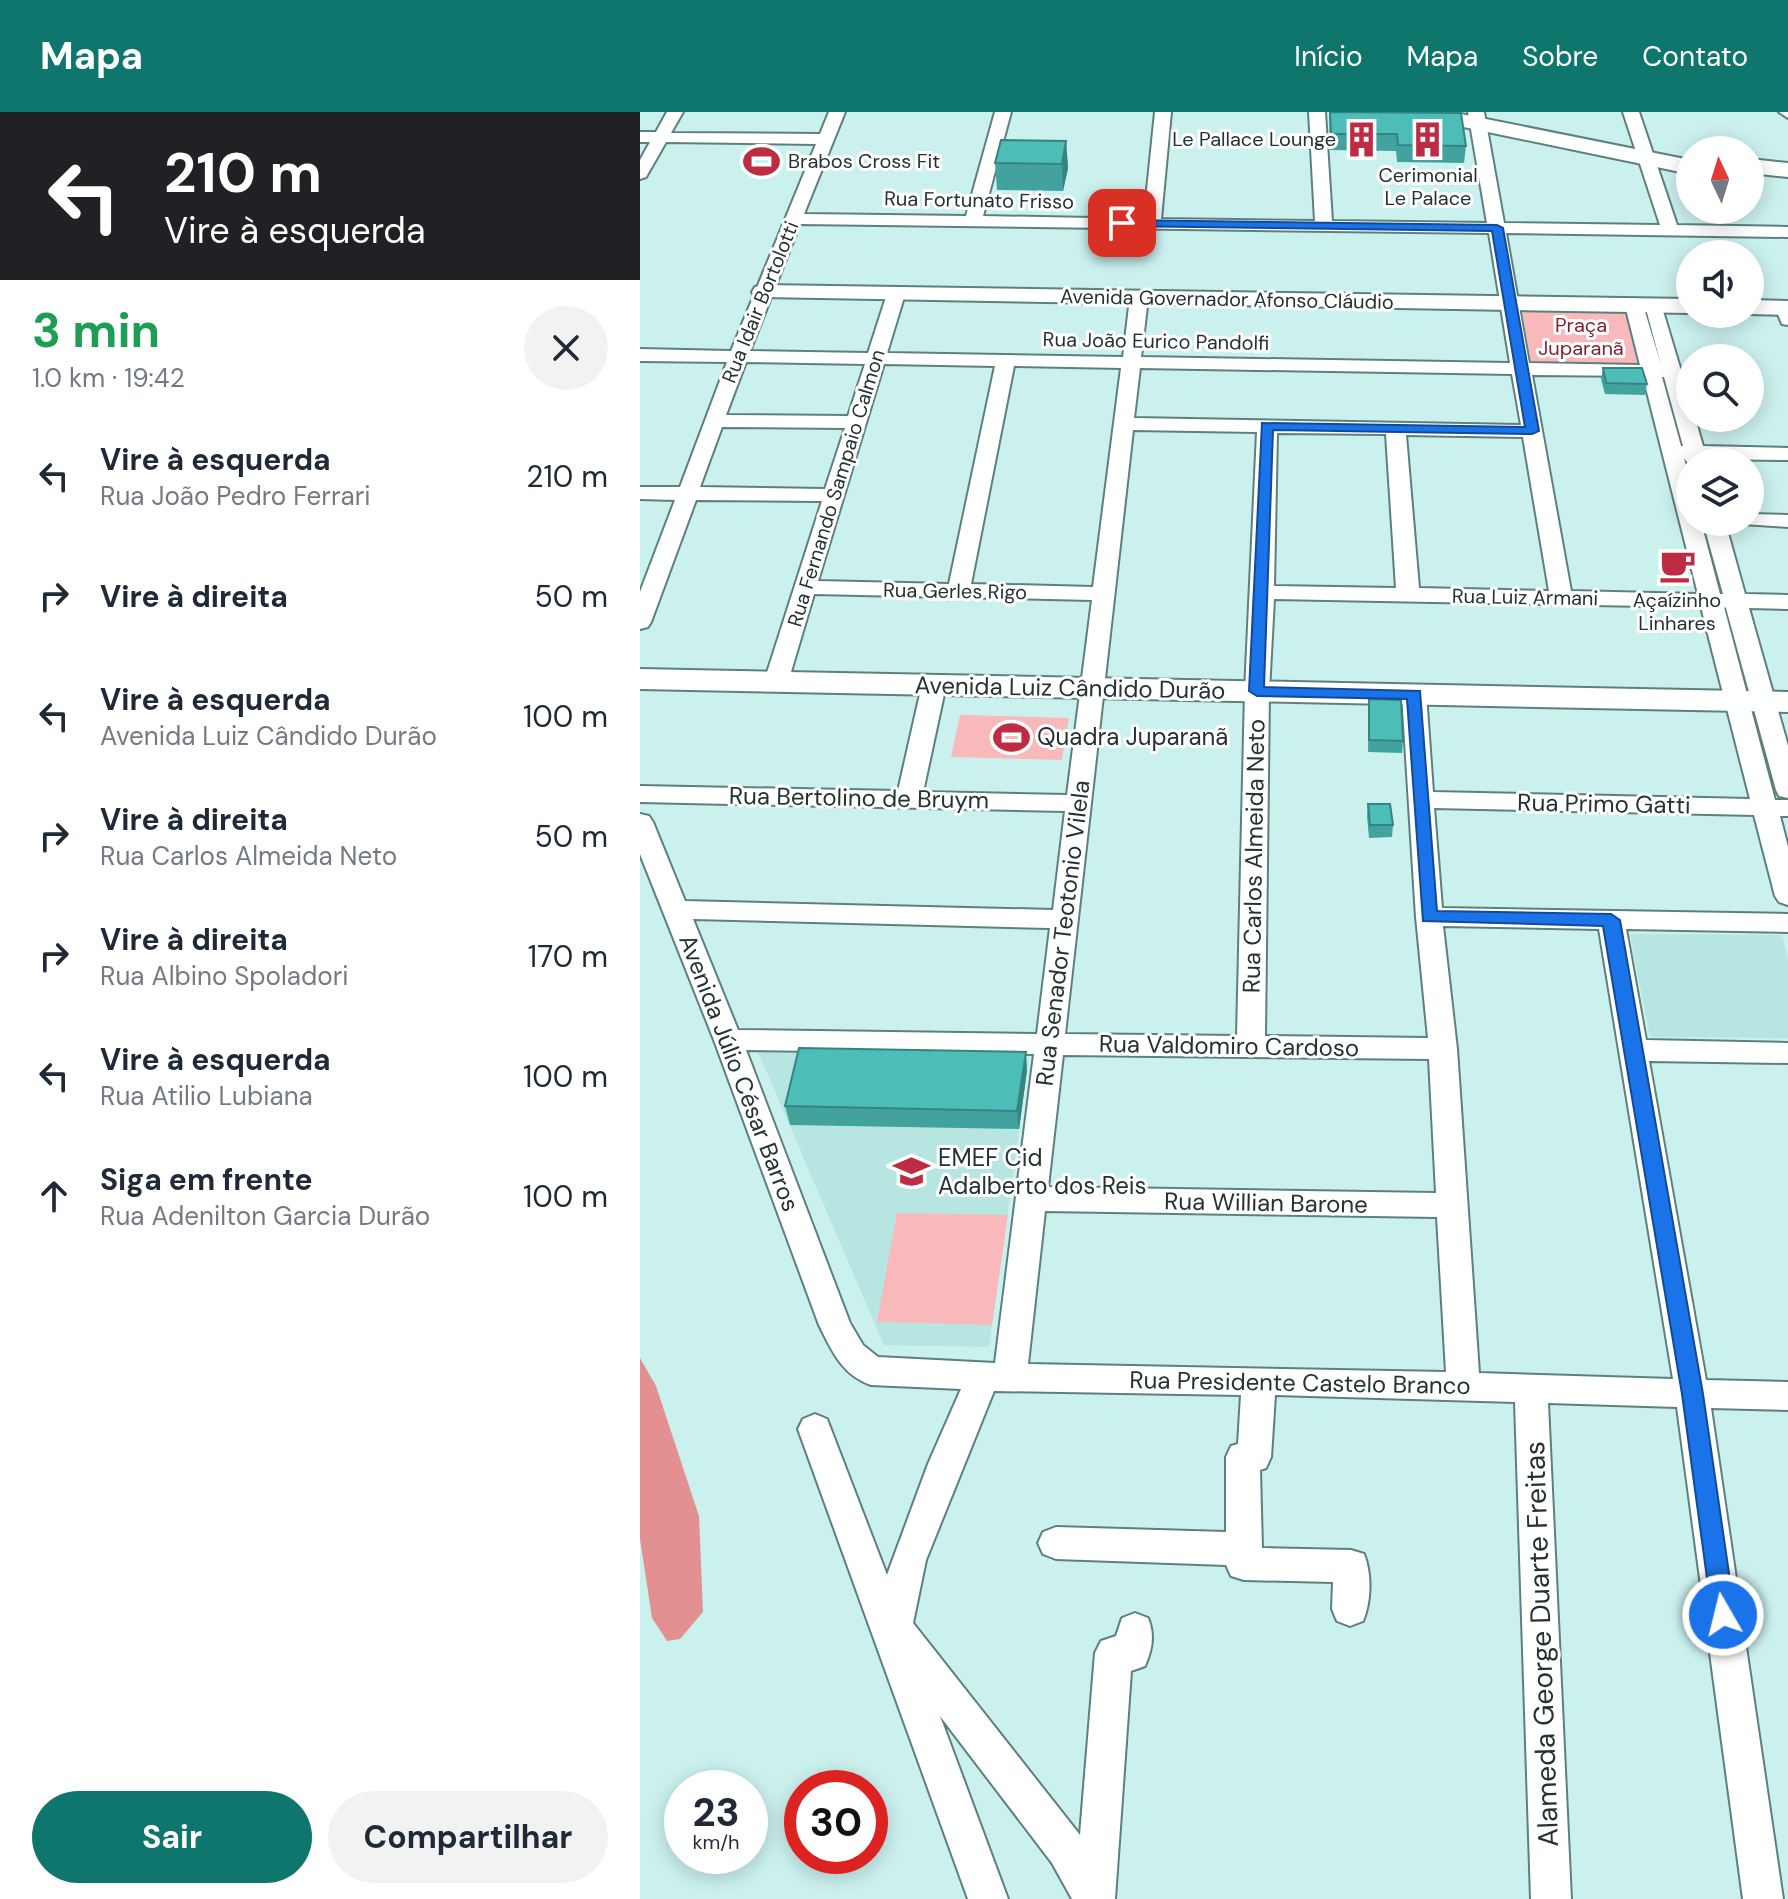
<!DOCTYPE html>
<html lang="pt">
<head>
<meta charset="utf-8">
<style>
	body { margin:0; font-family:"DM Sans",sans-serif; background:#f2f2f3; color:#1f2937; height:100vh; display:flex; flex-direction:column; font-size:30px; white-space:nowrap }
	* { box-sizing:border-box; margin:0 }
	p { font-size:26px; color:#747a83 }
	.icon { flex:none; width:44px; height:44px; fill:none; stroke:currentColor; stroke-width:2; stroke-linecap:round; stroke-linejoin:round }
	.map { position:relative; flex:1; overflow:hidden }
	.panel { display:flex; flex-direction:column; background:#fff; width:640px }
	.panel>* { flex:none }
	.top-card { background:#202124; color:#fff; overflow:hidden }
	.needle { width:52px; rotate:356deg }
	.fabs { position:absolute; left:1036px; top:24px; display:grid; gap:16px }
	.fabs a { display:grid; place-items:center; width:88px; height:88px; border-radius:50%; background:#fff; box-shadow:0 4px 20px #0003; font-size:40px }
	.speed { position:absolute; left:24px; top:1658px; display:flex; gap:16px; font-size:40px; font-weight:700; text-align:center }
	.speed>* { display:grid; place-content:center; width:104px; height:104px; border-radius:50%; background:#fff; box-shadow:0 4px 20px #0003; line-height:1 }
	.speed small { font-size:20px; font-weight:400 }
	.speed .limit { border:12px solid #d22; background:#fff; color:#111 }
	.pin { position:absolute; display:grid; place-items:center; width:68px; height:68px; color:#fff; margin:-34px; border-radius:16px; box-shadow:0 4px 12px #0006 }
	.me { position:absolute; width:88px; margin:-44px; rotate:352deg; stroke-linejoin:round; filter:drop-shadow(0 0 6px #0008) }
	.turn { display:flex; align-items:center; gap:28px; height:168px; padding:0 32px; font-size:36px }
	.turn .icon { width:104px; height:104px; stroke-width:2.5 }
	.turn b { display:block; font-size:56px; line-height:68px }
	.round { display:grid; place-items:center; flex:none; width:84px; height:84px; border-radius:42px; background:#f2f2f3 }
	.headline { display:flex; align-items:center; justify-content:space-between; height:136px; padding:0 32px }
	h1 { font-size:48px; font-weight:700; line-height:60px; color:#1e9e55 }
	.primary-button { display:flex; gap:16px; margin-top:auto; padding:16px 32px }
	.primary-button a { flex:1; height:92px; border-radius:48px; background:#0f766e; color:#fff; font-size:32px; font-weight:700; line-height:92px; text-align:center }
	.primary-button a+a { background:#f2f2f3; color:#1f2937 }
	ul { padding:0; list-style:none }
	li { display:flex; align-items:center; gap:24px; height:120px; padding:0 32px }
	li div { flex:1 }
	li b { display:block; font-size:30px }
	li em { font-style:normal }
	header { display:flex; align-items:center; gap:48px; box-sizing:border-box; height:112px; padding:0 40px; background:#0f766e; color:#fff }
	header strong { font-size:38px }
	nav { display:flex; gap:44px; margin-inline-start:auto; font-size:28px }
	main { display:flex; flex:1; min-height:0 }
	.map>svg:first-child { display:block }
	.built { fill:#b6e5e2 }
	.green { fill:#f9b9ba }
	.forest { fill:#e29092 }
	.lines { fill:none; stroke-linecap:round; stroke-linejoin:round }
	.street-casing { stroke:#5d807e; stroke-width:4 }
	.secondary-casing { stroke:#5d807e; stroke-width:4 }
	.street { fill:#fff; fill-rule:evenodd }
	.secondary { fill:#fff; fill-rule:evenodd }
	.wall { fill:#42a39e }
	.shaded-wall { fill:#368481 }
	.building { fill:#4dbdb8; stroke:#368481; stroke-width:2 }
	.route { fill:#1a73e8; stroke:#114b97; stroke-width:2 }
	.labels { text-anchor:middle; stroke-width:6; stroke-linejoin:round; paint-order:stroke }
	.far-poi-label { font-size:20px; fill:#243332; stroke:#fff }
	.far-street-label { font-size:20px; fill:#243332; stroke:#fff }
	.far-park-label { font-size:20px; fill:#7f1e2c; stroke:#fff }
	.street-label { font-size:24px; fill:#243332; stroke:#fff }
	.poi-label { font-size:24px; fill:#243332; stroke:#fff; text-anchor:start }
	.near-street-label { font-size:28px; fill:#243332; stroke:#fff }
</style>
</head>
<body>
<header>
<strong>Mapa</strong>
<nav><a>Início</a><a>Mapa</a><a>Sobre</a><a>Contato</a></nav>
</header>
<main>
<section class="panel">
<div class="top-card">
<div class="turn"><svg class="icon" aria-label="left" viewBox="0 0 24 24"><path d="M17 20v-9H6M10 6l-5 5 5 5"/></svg><div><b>210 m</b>Vire à esquerda</div></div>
</div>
<div class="headline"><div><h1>3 min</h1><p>1.0 km · 19:42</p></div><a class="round"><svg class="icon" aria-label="close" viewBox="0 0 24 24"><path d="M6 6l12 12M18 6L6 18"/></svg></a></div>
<ul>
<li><svg class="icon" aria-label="left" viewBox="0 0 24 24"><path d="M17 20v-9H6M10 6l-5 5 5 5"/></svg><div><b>Vire à esquerda</b><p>Rua João Pedro Ferrari</p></div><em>210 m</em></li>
<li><svg class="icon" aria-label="right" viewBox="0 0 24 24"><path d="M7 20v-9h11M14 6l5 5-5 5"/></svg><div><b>Vire à direita</b></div><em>50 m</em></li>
<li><svg class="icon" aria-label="left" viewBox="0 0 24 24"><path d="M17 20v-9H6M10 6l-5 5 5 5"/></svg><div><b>Vire à esquerda</b><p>Avenida Luiz Cândido Durão</p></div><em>100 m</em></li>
<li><svg class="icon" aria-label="right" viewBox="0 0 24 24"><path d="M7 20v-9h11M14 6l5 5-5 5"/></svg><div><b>Vire à direita</b><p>Rua Carlos Almeida Neto</p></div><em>50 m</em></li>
<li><svg class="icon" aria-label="right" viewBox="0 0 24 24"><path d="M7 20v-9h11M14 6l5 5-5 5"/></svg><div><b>Vire à direita</b><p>Rua Albino Spoladori</p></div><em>170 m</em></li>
<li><svg class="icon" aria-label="left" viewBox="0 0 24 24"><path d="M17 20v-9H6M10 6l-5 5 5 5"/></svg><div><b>Vire à esquerda</b><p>Rua Atilio Lubiana</p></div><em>100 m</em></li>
<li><svg class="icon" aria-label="ahead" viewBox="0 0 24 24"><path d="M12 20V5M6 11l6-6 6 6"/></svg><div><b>Siga em frente</b><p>Rua Adenilton Garcia Durão</p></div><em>100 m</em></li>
</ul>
<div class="primary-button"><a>Sair</a><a>Compartilhar</a></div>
</section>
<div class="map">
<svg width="1148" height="1787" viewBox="0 0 1148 1787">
	<rect width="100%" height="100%" fill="#cbf1ef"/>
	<!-- built -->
	<g class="built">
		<polygon points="990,822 1142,823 1148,847 1148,926 1010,925"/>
		<polygon points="118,940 389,946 349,1235 244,1233"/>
	</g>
	<!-- green -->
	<g class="green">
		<polygon points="882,198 986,199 999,252 891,250"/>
		<polygon points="320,603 429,606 422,648 311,645"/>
		<polygon points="257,1101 368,1103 352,1213 237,1210"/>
	</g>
	<!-- forest -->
	<polygon class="forest" points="0,1246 16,1274 59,1404 63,1500 40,1527 27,1529 12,1506 0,1427"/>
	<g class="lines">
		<defs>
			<g id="street">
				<path d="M27,0h16l-12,21 149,1 9,-22h16l-41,102 162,2 29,-104h16l-28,104 161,3 11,-107h16l-10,107 154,2 -6,-109h16l7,109 155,2 -19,-111h16l20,111 156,2 -37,-113h16l38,113 111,2v10l-282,-4 23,130 111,2 -15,-60 9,-5 9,5 18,60 -16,-60 9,-5 6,1 30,100v17h5l8,28 85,2v12l-82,-1 1,3h-17v4l-6,-8 6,23v41h11l19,72h3l-20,-72h22l20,72 43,1v14l-39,-1 39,138v52l-9,-2 -3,-6 -50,-182 -2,-1 51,193h13v16h-8l8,31v58l-9,-3 -4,-6 -21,-81 -320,-7 8,100 346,6v18l-162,-3 20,111 142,3v20l-139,-2 57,319 82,2v28l-77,-2 72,491h-40l-66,-492 -129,-4 23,496h-40l-16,-497 -240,-7 -4,62 -5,11 -6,2 2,78 89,2 13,4c8,20 7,48 -1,67l-13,5 -13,-5 -5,-12 1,-27 -89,-2 -13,-4 -5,-11 -170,-6 -13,-5 -5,-11 5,-11 13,-5 170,5v-75l5,-11 7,-2 3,-49 -247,-4 -68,169 -13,63 167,212 15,-182 6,-12 15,-5 6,-18 13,-5 13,5c7,17 4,32 -3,48l-14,5 -16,228h-43l-20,-36 -112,-147 68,183h-40l-170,-470 5,-10 12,-5 12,5 60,156 41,-111 33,-75 -90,-4c-29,-10 -39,-34 -52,-60l-105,-285 -74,-186v-40l9,2 4,6 32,79 368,9 12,-99 -425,-9v-16l258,5 24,-106 4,-5h16l4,5 -23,107 144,3 25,-195 -278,-6 -26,88 -4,5h-16l-4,-5 58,-181 -126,-1 -45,122 -3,5 -8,2v-37l35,-92 -35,-1v-12h40l47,-125 -87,-1v-12l91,2 85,-207 -150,-2 -20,35 -6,2v-19l10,-18h-10v-10h16zM160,112l689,9 21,130 -369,-6 7,-59 -9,-5 -9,5 -7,59 -236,-4 18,-59 -9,-5 -9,5 -19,59 -118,-2zM106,250l119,2 -17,52 -122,-1zM244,252l111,2 -46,218 -131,-3zM374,254l107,2 -28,219 -122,-3zM500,256l372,6 9,51 -387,-7zM892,263l111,1 55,218 -127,-3zM1022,265h2l19,69h-2zM82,315l123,1 -20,61 -125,-2zM493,318l124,2 -12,259 -8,345 -172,-2zM637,321l109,1 10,154 -122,-2zM766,323l117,2 26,154 -130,-3zM634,487l427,8 49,192 -317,-7 -7,-98 -4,-5h-16l-4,5 14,223 12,121 -163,-2 4,-345zM53,807l357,9 -13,106 -299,-4zM803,814l156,3 74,450 -194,-6 -22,-324zM106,938l288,4 -39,309 -117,-6 -15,-12 -13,-22zM423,943l366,4 7,134 -388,-6zM405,1099l392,6 9,155 -418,-8z"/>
				<polygon points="1139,0 1148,0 1148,6"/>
				<polygon points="1144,190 1148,191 1148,213 1142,212 1135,195"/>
				<polygon points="1110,402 1148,403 1148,415 1103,412 1101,410 1110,410"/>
			</g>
			<g id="secondary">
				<polygon points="770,0 811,0 1050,48 1050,62 780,6"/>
				<polygon points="1110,47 1148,51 1148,65 1110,61"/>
				<polygon points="124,173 1050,187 1050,201 115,185 112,180 115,175"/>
				<polygon points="1110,188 1148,189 1148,203 1108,202"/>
				<polygon points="0,557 1148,580 1148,600 0,577"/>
			</g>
		</defs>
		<!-- street casing -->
		<use href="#street" class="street-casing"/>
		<!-- secondary casing -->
		<use href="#secondary" class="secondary-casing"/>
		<!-- street -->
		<use href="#street" class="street"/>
		<!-- secondary -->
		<use href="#secondary" class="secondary"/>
	</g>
	<!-- wall -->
	<g class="wall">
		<polygon points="689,0 816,0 826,34 824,51 757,50 756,39 690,38"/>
		<polygon points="426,29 428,56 423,79 357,78 355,51"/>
		<polygon points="963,256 1007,272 1005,283 965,282 961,267"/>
		<polygon points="729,587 763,629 762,641 728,640"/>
		<polygon points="728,692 753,713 752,725 729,726 727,704"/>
		<polygon points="387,958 379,1017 150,1013 145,994"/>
	</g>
	<!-- shaded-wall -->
	<g class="shaded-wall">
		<polygon points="426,29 428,56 423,79 422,52"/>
		<polygon points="386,940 387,958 379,1017 377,999"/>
	</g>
	<!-- building -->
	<g class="building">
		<polygon points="690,0 821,1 826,34 758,33 757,22 691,22"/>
		<polygon points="361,28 426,29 422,52 355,51"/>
		<polygon points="963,256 1002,256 1007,272 966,271"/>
		<polygon points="729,587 761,588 763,629 729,628"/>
		<polygon points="728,692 750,692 753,713 730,713"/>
		<polygon points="159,936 386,940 377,999 145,994"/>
	</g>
	<!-- route -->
	<polygon class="route" points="482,108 857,113 863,116 899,319 892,322 633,318 624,575 780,579 797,799 971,802 980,808 1063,1282 1095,1503 1092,1511 1083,1514 1075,1511 1072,1503 1042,1282 963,814 783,809 767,587 617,584 609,579 622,311 885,315 852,119 478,114 476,111"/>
	<!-- icons -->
	<defs>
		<symbol id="building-bare" viewBox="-9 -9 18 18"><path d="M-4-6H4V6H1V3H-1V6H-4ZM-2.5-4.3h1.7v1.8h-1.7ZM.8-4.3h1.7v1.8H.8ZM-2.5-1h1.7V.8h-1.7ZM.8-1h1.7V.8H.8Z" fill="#bd2c43" stroke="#fff" stroke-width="2.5" paint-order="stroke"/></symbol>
		<symbol id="stadium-bare" viewBox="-9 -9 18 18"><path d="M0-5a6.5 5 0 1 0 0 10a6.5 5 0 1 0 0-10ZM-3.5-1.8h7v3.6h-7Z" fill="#bd2c43" stroke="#fff" stroke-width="2.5" paint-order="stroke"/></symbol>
		<symbol id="cafe-bare" viewBox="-9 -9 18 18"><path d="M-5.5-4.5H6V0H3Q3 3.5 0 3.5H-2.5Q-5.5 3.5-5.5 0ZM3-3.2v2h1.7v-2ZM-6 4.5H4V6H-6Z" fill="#bd2c43" stroke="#fff" stroke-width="2.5" paint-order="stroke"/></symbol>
		<symbol id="school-bare" viewBox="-9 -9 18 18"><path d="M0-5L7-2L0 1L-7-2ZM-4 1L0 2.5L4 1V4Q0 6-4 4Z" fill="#bd2c43" stroke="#fff" stroke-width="2.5" paint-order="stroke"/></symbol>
	</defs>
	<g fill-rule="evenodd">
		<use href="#building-bare" x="696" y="2" width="51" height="51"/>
		<use href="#building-bare" x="762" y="2" width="51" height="51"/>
		<use href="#stadium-bare" x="96" y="24" width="51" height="51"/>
		<use href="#cafe-bare" x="1012" y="428" width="51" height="51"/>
		<use href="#stadium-bare" x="346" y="600" width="51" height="51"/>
		<use href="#school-bare" x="246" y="1034" width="51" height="51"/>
	</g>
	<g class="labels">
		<!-- far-poi labels -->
		<g class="far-poi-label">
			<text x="696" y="34" text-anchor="end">Le Pallace Lounge</text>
			<text x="148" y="56" text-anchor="start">Brabos Cross Fit</text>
			<text x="788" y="70">Cerimonial<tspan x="788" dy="23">Le Palace</tspan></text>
			<text x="1037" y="495">Açaízinho<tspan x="1037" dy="23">Linhares</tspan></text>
		</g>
		<!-- far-street labels -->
		<g class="far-street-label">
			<text transform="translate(339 88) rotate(1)" y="7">Rua Fortunato Frisso</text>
			<text transform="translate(587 187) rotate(1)" y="7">Avenida Governador Afonso Cláudio</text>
			<text transform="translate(120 190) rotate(-68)" y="7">Rua Idair Bortolotti</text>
			<text transform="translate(516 229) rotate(1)" y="7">Rua João Eurico Pandolfi</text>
			<text transform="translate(196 376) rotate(-73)" y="7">Rua Fernando Sampaio Calmon</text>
			<text transform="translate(315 479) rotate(1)" y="7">Rua Gerles Rigo</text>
			<text transform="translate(885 485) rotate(1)" y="7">Rua Luiz Armani</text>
		</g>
		<!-- far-park labels -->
		<g class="far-park-label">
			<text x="941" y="220">Praça<tspan x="941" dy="23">Juparanã</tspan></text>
		</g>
		<!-- street labels -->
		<g class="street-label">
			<text transform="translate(430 576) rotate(1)" y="8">Avenida Luiz Cândido Durão</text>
			<text transform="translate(219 686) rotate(1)" y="8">Rua Bertolino de Bruym</text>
			<text transform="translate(964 692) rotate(1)" y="8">Rua Primo Gatti</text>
			<text transform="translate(614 744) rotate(-89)" y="8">Rua Carlos Almeida Neto</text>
			<text transform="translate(423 821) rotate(-83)" y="8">Rua Senador Teotonio Vilela</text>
			<text transform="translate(589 934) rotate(1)" y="8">Rua Valdomiro Cardoso</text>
			<text transform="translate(99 961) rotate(69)" y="8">Avenida Júlio César Barros</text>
			<text transform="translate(626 1091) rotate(1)" y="8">Rua Willian Barone</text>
			<text transform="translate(660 1271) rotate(1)" y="8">Rua Presidente Castelo Branco</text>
		</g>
		<!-- poi labels -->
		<g class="poi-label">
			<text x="397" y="633">Quadra Juparanã</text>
			<text x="298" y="1054">EMEF Cid<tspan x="298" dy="28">Adalberto dos Reis</tspan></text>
		</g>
		<!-- near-street labels -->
		<g class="near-street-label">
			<text transform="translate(901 1532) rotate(-92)" y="10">Alameda George Duarte Freitas</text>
		</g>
	</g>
</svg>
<div class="fabs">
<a><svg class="needle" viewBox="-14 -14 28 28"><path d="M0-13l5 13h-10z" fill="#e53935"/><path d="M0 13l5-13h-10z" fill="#747a83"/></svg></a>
<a><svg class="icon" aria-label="sound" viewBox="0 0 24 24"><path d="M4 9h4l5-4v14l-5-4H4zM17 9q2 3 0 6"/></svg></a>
<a><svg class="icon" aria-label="search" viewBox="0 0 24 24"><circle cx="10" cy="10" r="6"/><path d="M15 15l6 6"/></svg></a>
<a><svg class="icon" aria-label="layers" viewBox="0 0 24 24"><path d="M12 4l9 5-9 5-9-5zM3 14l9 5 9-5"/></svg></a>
</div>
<div class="speed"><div>23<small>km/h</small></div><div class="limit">30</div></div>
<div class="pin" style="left:482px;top:111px;background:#d93025"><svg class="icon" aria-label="arrive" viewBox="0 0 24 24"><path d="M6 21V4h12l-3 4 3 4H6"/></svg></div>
<svg class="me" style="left:1083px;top:1503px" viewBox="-20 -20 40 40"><circle r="17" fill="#1a73e8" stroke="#fff" stroke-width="3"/><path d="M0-11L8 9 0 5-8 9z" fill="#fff"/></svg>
</div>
</main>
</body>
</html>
